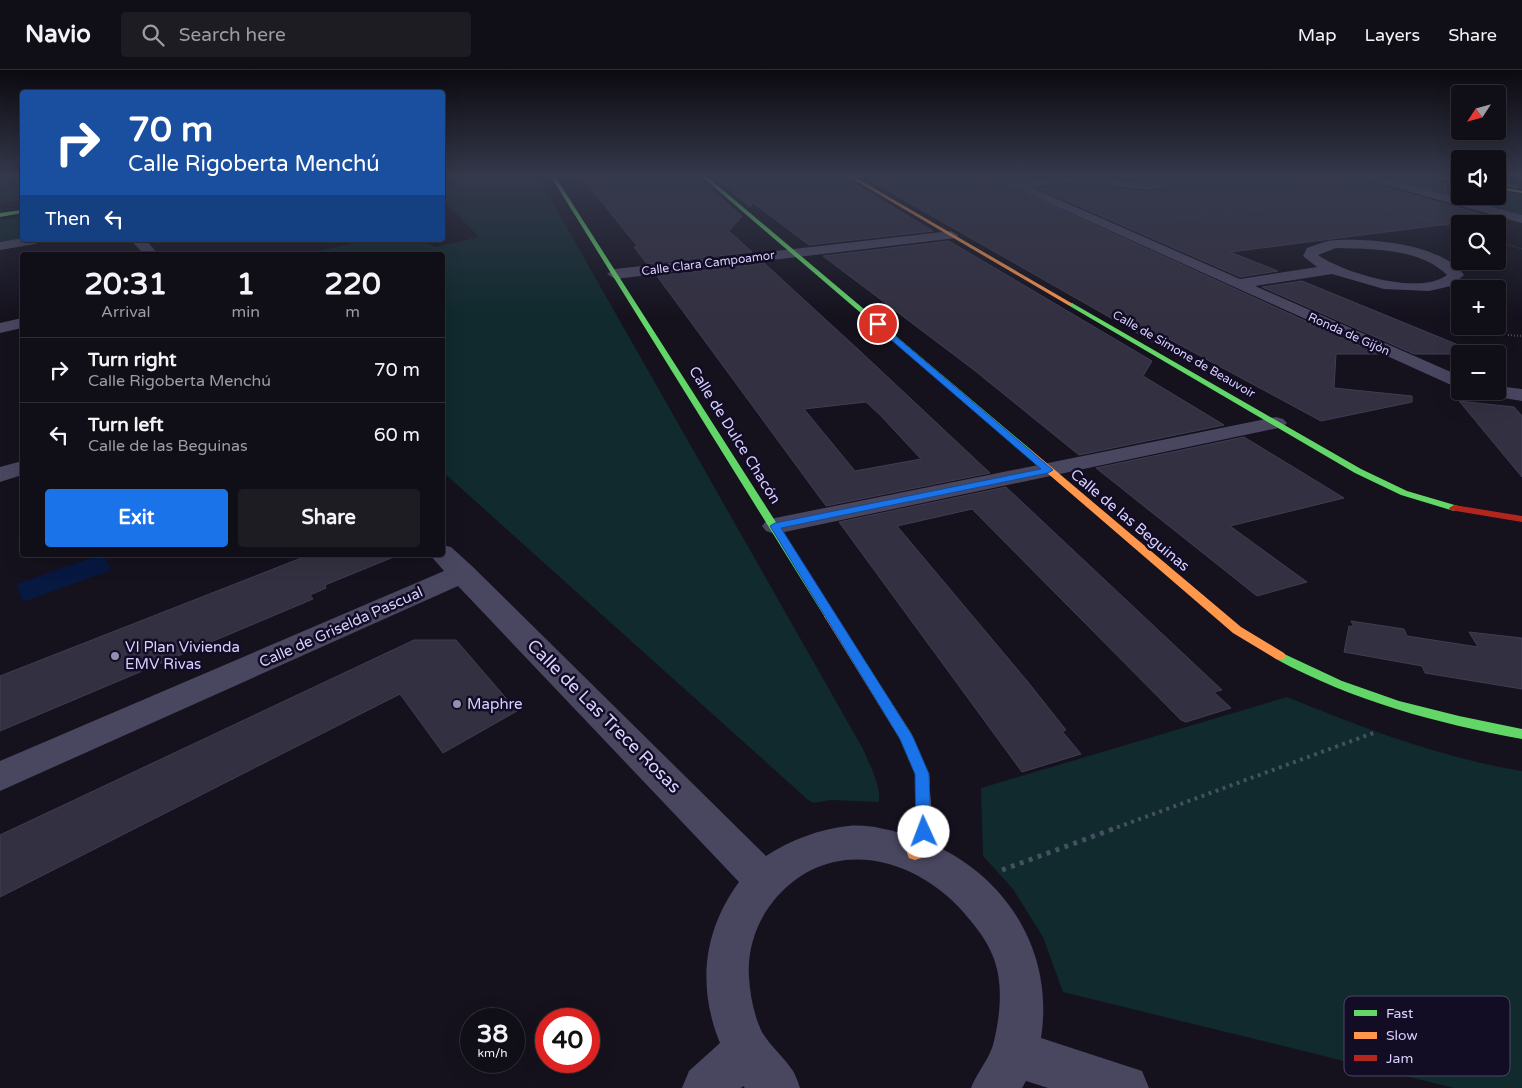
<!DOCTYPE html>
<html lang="en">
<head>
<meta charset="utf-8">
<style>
	body { margin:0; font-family:"Varela Round",sans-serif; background:#1e1c23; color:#f1f3f6; height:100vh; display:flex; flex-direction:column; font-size:19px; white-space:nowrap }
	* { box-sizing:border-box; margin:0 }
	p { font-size:16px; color:#9c9ca1 }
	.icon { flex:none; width:28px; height:28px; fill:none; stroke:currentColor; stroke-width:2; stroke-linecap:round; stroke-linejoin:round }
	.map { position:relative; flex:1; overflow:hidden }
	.sheet { position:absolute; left:20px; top:182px; width:425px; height:305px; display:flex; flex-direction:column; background:#100e16; border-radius:5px; box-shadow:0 5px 20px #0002,0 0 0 1px #302e35 }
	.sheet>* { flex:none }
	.guide { position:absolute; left:20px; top:20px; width:425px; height:152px; border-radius:5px; box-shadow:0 5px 20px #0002,0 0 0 1px #302e35; background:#1a4fa0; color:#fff; overflow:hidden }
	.needle { width:32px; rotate:234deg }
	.tools { position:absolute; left:1451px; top:15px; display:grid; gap:10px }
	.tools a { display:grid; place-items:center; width:55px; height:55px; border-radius:5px; background:#100e16; box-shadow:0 5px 20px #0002,0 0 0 1px #302e35; font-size:25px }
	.speed { position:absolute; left:460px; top:938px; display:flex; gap:10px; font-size:25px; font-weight:700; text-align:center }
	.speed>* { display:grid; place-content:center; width:65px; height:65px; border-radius:50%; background:#100e16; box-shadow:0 5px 20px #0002,0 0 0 1px #302e35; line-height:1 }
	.speed small { font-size:12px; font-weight:400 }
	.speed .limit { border:8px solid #d22; background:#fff; color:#111 }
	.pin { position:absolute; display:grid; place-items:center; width:42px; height:42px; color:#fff; margin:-21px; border:2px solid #fff; border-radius:50%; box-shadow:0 1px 5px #0007 }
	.me { position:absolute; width:55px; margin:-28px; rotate:358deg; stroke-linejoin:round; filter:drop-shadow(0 0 4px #0008) }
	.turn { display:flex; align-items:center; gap:18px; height:105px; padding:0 25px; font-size:22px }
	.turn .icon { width:65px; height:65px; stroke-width:2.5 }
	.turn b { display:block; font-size:35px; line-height:42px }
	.then { display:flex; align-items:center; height:48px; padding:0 25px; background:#0003; gap:10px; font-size:19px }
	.eta { display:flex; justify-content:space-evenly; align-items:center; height:85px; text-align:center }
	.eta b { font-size:30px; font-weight:800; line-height:35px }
	.primary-button { display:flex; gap:10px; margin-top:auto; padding:10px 25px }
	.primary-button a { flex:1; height:58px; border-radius:5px; background:#1a73e8; color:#fff; font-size:20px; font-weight:800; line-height:58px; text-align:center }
	.primary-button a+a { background:#1e1c23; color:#f1f3f6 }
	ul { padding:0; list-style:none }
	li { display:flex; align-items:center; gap:15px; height:65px; padding:0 25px; border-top:1px solid #302e35 }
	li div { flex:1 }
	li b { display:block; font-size:19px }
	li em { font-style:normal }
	header { display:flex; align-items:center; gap:30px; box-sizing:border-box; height:70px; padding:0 25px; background:#100e16; border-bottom:1px solid #302e35 }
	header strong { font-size:24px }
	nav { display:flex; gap:28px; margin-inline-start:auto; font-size:18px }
	.search { width:350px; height:45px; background:#1e1c23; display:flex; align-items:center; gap:12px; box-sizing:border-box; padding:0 18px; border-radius:5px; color:#9c9ca1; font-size:19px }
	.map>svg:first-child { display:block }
	.green { fill:#102a2d }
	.water { fill:#071841 }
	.building { fill:#333041; stroke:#413c53; fill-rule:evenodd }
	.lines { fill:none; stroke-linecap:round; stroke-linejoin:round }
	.path-far3 { stroke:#435161; stroke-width:1; stroke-dasharray:1 2; stroke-linecap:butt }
	.path-far2 { stroke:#435161; stroke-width:2; stroke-dasharray:1 2; stroke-linecap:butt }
	.path-far1 { stroke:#435161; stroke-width:4; stroke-dasharray:3 4.5; stroke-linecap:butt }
	.path { stroke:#435161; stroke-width:5; stroke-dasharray:4 5.5; stroke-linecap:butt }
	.lane { fill:#494660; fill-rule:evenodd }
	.street { fill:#494660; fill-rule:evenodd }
	.fast { fill:#63d668; fill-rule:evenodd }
	.slow { fill:#ff974d; fill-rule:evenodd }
	.jam { fill:#b3261e; fill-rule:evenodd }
	.route { fill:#1a73e8; stroke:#114b97 }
	.poi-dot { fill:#948eb0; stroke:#120c24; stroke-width:2 }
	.labels { text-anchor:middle; stroke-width:5; stroke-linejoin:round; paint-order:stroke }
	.far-street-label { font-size:12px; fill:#d8d0ff; stroke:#120c24 }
	.street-label { font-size:15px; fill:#d8d0ff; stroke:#120c24 }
	.poi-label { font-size:15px; fill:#d8d0ff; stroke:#120c24; text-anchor:start }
	.near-street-label { font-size:18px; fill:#d8d0ff; stroke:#120c24 }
	.key { fill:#120c24; stroke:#4d4766; stroke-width:1 }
	.key-label { font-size:14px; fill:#d8d0ff }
</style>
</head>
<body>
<header>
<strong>Navio</strong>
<div class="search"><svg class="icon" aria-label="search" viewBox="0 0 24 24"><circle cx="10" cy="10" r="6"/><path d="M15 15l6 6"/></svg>Search here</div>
<nav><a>Map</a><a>Layers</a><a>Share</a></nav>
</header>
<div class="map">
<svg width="1522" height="1018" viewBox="0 0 1522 1018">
	<rect width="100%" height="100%" fill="#15121e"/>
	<!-- green -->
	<g class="green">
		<polygon points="0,105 22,105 22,130 0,133"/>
		<path d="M443,105h94l326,574c5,12 21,43 15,53l-47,-2 -18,3 -6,-4 -364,-327 -1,-217h-140c38,-8 98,-27 133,-8l44,-10 -36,-37z"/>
		<polygon points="1375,105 1406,105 1460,115 1460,126 1498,126 1498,121 1522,125 1522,145"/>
		<polygon points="22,147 22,168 0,172 0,150"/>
		<path d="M1287,627c76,31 154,61 235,74v317h-68l-391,-96 -20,-55 -30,-48 -30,-33 -2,-68z"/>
	</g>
	<!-- water -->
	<polygon class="water" points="100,485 104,485 111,500 23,532 17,514"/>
	<!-- building -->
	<g class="building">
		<polygon points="580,105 695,105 742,146 729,161 752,182 647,194 634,177 638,177"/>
		<polygon points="712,105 840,105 933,161 809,175 753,133 750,137"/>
		<polygon points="860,105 985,105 1378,284 1336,284 1334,318 1412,326 1412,332 1321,351 1165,267 1160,276"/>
		<polygon points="1006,105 1064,105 1017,110"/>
		<polygon points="1103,105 1166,105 1166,106 1158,110 1146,111"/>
		<polygon points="1180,105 1353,105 1356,109 1495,148 1230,182 1278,201 1240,207 1037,118 1090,112 1118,119 1146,122 1174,116 1182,109"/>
		<polygon points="1380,105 1419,105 1426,110 1445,113 1446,123"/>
		<polygon points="949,171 1152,291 1143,306 1224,355 1079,385 974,300 823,186"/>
		<path d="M764,193l97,89 129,121 -164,33 -169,-230zM866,332l15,14 40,43 -66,12 -51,-62z"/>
		<polygon points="1302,211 1478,283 1478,284 1414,284 1262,217"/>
		<polygon points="1459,331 1514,337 1522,346 1522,407"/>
		<polygon points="1244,367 1344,428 1230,456 1307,512 1257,526 1096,398"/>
		<polygon points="1006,417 1222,620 1214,622 1231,638 1186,652 1181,650 972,439 897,456 1028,612 1066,660 1062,661 1081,684 1022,702 839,452"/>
		<polygon points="309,485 396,486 325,515 326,518 310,525 313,529 0,661 0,606"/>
		<polygon points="1351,551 1404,559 1407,566 1478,577 1469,562 1522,568 1522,619 1425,603 1422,596 1344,582 1349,556 1354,557"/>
		<polygon points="414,570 456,570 517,641 443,683 400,624 0,827 0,765"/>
	</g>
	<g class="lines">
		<!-- path-far3 -->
		<g class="path-far3">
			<polyline points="1278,105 1346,126"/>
			<polyline points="1367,132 1460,160"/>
			<polyline points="1180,148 1352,128"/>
			<polyline points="1498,172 1522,179"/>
		</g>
		<!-- path-far2 -->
		<polyline class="path-far2" points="1508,265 1522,266"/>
		<!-- path-far1 -->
		<polyline class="path-far1" points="1110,760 1376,662"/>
		<!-- path -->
		<polyline class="path" points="1002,800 1113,759"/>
		<!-- lane -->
		<g class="lane">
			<polygon points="1455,105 1460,105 1460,107 1456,106"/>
			<polygon points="1498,110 1518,115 1519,116 1516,118 1498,114"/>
		</g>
		<!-- street -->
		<g class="street">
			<path d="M987,105h15l15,7 63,-7h15l23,5 28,3 13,-1 10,-5 -1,-2h10l3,3 -8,7 -27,5 -28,-3 -28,-7 -60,7 210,92 77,-12 -14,-11 4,-8c9,-3 20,-8 30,-8 35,-2 105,4 127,35l-13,11 -22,5 -45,-2 -52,-15 -77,12 205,90v13zM1336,178c35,1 84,0 111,27 -28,21 -103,-2 -129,-20z"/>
			<polygon points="1355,105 1373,105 1522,145 1522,153 1357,107"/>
			<polygon points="951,161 958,165 956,168 615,209 607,204 615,199"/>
			<polygon points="22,168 22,170 42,170 35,174 0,180 0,172"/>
			<polygon points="131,170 146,170 159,185 144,185"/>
			<polygon points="22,248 22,258 0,263 0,253"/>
			<polygon points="1498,316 1522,319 1522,331 1486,325 1483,321 1498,321"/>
			<polygon points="1276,347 1283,349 1287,353 1283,357 775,464 766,461 762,456 766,451 775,448"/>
			<polygon points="22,391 22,405 0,412 0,397"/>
			<path d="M442,475l9,2 22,20 293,289c24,-16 54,-27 82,-30 19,-2 38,3 56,8 92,26 152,109 137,204l101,33 7,17h-101l-22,-7 -4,7h-51c6,-16 20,-31 23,-47 6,-25 9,-55 1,-79 -5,-16 -15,-30 -25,-42 -50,-63 -141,-89 -198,-17 -16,20 -25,48 -23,74 1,18 5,39 13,55 8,14 22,25 31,39 3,5 5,11 7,17h-55l-2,-2 -2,2h-59l7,-17 31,-28c-23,-56 -17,-112 19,-161l-281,-296 -458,205v-30l444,-190 -14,-16h12z"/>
		</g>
		<!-- fast -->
		<g class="fast">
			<polygon points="550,105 554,105 834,543 836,546 834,549 826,549"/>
			<polygon points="700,105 705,105 1030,379 1030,383 1024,383"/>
			<polygon points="1498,117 1522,121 1522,123 1498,119"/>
			<polygon points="22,140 22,143 0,147 0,143"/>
			<polygon points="1068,233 1072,233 1361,399 1407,421 1458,436 1459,438 1454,441 1401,425 1355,403 1068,235"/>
			<path d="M1280,582l62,29 57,20 60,15 63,13v10c-86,-16 -169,-38 -246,-80l-2,-3 2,-3z"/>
		</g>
		<!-- slow -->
		<g class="slow">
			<polygon points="846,105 851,105 1073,234 1068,235"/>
			<polygon points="1424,105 1460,110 1460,112 1426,106"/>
			<polygon points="1027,378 1030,379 1241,557 1284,583 1286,586 1284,589 1276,589 1233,563 1024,383 1024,379"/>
			<polygon points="830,542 834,543 911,663 929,704 932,762 921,788 915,790 909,788 907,783 916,762 915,704 900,669 824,546"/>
		</g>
		<!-- jam -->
		<polygon class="jam" points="1454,435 1522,446 1522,452 1450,440 1449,438"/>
	</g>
	<!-- sky -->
	<linearGradient id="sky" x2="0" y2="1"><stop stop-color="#0c0a10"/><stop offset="0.43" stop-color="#35394c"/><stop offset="1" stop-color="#35394c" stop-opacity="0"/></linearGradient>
	<rect width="1522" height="247" fill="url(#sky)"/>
	<!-- route -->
	<polygon class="route" points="875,253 880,253 1053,400 1048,403 781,458 913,667 929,704 931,762 929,767 924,769 918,767 916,762 915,704 900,669 770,456 775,453 1041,399 875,256"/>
	<!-- markers -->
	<g class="poi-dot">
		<circle cx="115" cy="586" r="5"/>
		<circle cx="457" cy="634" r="5"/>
	</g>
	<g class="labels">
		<!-- far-street labels -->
		<g class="far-street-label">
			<text transform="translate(708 193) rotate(-7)" y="4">Calle Clara Campoamor</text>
			<text transform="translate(1349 264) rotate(24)" y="4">Ronda de Gijón</text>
			<text transform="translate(1184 284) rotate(30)" y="4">Calle de Simone de Beauvoir</text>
		</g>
		<!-- street labels -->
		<g class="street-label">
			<text transform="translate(735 365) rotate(58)" y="5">Calle de Dulce Chacón</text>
			<text transform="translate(1130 450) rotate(40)" y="5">Calle de las Beguinas</text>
			<text transform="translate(341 557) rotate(-24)" y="5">Calle de Griselda Pascual</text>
		</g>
		<!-- poi labels -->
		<g class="poi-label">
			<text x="125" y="582">VI Plan Vivienda<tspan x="125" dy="17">EMV Rivas</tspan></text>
			<text x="467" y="639">Maphre</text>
		</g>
		<!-- near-street labels -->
		<g class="near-street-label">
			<text transform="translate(604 646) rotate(45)" y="6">Calle de Las Trece Rosas</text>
		</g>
	</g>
	<!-- legend -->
	<rect x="1344" y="926" width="166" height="80" rx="8" class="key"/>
	<rect x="1354" y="940" width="23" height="6" fill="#63d668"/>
	<rect x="1354" y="962" width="23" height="7" fill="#ff974d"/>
	<rect x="1354" y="985" width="23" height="6" fill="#b3261e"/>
	<g class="key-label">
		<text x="1386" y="948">Fast</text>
		<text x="1386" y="970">Slow</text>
		<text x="1386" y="993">Jam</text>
	</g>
</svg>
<div class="tools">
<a><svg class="needle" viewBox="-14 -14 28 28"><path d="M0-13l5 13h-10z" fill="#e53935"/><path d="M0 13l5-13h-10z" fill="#9c9ca1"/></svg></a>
<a><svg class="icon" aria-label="sound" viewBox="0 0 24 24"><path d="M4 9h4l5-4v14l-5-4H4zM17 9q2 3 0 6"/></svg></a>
<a><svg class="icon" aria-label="search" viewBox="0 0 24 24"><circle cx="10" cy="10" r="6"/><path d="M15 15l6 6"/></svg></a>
<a>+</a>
<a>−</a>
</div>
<div class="speed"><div>38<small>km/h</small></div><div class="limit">40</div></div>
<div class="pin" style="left:878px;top:254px;background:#d93025"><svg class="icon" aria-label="arrive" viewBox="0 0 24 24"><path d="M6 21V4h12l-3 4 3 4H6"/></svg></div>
<svg class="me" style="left:924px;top:762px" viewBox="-20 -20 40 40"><circle r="19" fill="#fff"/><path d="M0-13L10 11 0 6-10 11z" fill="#1a73e8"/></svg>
<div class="guide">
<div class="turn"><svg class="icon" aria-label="right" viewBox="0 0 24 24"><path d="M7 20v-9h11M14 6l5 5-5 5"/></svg><div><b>70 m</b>Calle Rigoberta Menchú</div></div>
<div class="then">Then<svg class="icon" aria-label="left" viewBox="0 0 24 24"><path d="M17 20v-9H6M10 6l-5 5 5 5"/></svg></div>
</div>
<section class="sheet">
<div class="eta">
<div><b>20:31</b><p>Arrival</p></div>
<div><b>1</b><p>min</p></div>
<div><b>220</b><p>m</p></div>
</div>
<ul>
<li><svg class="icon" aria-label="right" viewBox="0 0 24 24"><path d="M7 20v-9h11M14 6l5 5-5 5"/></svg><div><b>Turn right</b><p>Calle Rigoberta Menchú</p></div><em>70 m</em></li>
<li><svg class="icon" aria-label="left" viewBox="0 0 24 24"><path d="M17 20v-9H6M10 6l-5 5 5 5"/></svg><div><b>Turn left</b><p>Calle de las Beguinas</p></div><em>60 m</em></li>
</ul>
<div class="primary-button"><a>Exit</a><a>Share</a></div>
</section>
</div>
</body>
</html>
